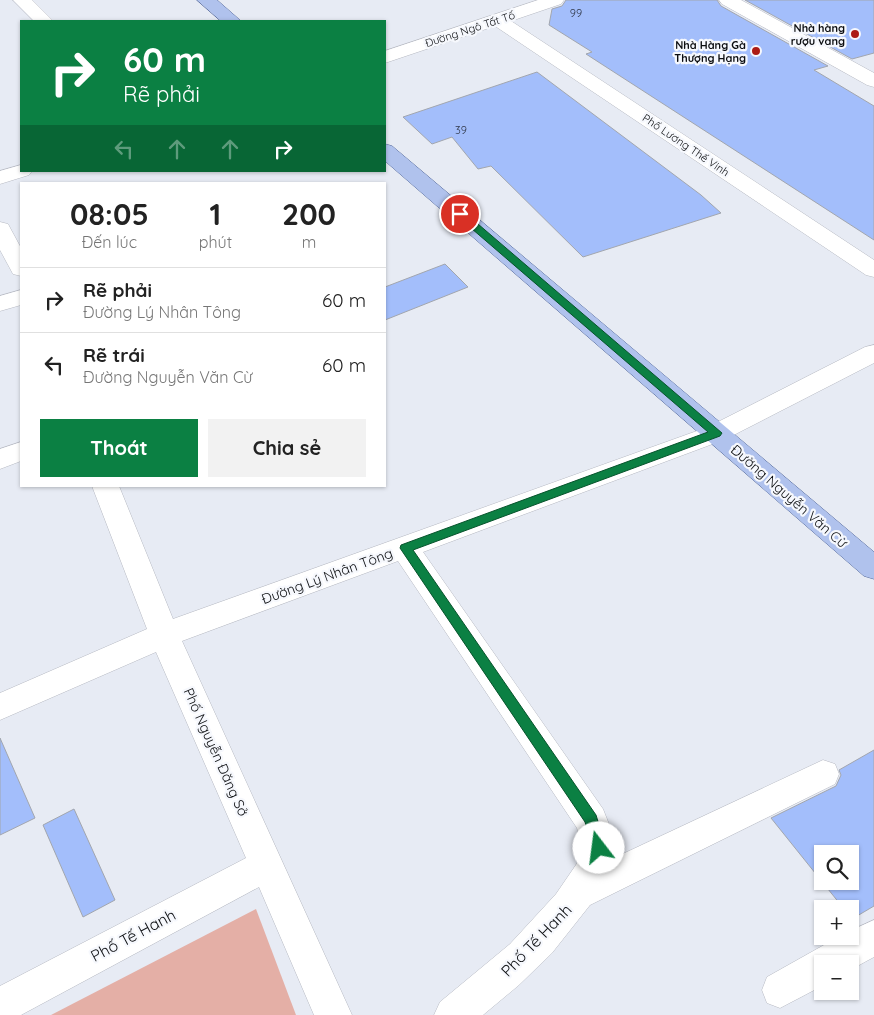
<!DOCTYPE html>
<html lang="vi">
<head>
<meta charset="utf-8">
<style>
	body { margin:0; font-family:Quicksand,sans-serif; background:#f2f2f2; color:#222; height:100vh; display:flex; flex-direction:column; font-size:19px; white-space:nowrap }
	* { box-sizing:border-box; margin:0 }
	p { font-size:16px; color:#767676 }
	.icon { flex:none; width:28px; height:28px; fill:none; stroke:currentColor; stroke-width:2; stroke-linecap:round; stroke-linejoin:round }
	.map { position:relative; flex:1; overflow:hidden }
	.drawer { position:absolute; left:20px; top:182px; width:366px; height:305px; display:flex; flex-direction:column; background:#fff; border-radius:0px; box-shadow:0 1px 4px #0004 }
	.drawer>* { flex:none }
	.top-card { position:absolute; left:20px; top:20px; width:366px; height:152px; border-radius:0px; box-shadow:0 1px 4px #0004; background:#0b8043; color:#fff; overflow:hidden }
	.fabs { position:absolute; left:814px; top:845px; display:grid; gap:10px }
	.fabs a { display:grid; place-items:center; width:45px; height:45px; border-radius:0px; background:#fff; box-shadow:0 1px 4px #0004; font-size:25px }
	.pin { position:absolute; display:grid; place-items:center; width:42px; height:42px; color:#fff; margin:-21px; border:2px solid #fff; border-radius:50%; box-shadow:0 1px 5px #0007 }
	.me { position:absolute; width:55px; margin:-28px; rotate:345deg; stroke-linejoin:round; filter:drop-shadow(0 0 4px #0008) }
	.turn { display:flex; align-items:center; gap:18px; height:105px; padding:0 20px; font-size:22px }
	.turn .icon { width:65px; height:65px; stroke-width:2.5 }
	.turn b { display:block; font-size:35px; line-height:42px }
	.lanes { display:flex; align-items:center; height:48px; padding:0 20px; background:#0003; justify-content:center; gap:25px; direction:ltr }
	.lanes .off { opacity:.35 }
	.eta { display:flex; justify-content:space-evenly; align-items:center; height:85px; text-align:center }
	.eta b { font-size:30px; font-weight:700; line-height:35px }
	.button { display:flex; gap:10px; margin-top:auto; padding:10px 20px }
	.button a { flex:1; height:58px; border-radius:0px; background:#0b8043; color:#fff; font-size:20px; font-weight:700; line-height:58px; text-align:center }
	.button a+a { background:#f2f2f2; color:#222 }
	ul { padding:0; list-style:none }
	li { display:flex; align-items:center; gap:15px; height:65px; padding:0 20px; border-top:1px solid #e0e0e0 }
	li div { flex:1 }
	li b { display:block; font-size:19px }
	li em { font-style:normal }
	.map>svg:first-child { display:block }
	.green { fill:#e4afa6 }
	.building { fill:#a3befb; stroke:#a2a6ae; fill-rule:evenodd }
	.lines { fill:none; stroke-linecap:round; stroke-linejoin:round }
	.minor-casing { stroke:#b6b9c2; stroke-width:1 }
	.major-casing { stroke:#546898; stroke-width:1 }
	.minor { fill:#fff; fill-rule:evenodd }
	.major { fill:#b0c2ed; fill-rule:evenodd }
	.route { fill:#0b8043; stroke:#07532c }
	.poi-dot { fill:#ac1b15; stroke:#f6f8fd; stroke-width:2 }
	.labels { text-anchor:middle; stroke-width:4.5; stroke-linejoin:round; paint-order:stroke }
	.number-label { font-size:11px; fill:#323a4c }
	.far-poi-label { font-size:11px; font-weight:bold; fill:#0c0e11; stroke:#f6f8fd; text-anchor:end }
	.far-street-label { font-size:11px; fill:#0c0e11; stroke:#f6f8fd }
	.street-label { font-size:14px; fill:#0c0e11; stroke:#f6f8fd }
	.near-street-label { font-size:16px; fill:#0c0e11; stroke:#f6f8fd }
</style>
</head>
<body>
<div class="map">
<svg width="874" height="1015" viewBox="0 0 874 1015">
	<rect width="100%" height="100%" fill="#e7ebf4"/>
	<!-- green -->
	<polygon class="green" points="256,909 296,1015 51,1015"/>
	<!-- building -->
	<g class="building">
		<polygon points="566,0 717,0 721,6 828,66 814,70 874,106 874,240 586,54 592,52 549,25 552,9 562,6"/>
		<polygon points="745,0 874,0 874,53 852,59"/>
		<polygon points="537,72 701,195 721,213 583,257 491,166 478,169 452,137 432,144 403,117"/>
		<polygon points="445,264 468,287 385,320 385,287"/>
		<polygon points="0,738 35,818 0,835"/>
		<path d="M874,750v156l-22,13 -2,-10h-6l-73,-91 65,-32 5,-11 -2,-5zM822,854h28v27h-28z"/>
		<polygon points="74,809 115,900 83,917 43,825"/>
	</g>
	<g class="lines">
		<defs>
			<g id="minor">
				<polygon points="13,0 32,0 53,21 34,21"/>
				<polygon points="538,0 564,0 561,4 511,21 874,260 874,277 866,275 495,26 385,63 385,51"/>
				<polygon points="719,0 741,0 874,73 874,87 867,85 722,4"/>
				<polygon points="21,165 21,171 32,171 29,175 0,184 0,171"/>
				<polygon points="0,222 8,224 21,248 21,276 13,274 0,250"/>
				<polygon points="21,290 21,305 0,311 0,296"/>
				<polygon points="874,345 874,363 726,439 423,552 603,809 616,842 614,858 823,760 835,764 839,774 835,784 590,905 552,953 519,985 483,1015 434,1015 440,1002 510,944 556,894 580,859 582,846 577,828 398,561 182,641 352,1015 314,1015 259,887 21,1015 0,1015 0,986 246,858 156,652 0,720 0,693 147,629 92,486 119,486 173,619 708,427 865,347"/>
				<polygon points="21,442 21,461 0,469 0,449"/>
				<polygon points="874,920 874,957 850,970 850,964 822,964 822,986 780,1008 767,1003 762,990 767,977 840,936 850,936 850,931"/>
			</g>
			<g id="major">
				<polygon points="197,0 217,0 241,21 221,21"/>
				<polygon points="385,144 392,146 874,552 874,579 864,576 385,161"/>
			</g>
		</defs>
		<!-- minor casing -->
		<use href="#minor" class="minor-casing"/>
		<!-- major casing -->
		<use href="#major" class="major-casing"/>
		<!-- minor -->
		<use href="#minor" class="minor"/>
		<!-- major -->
		<use href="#major" class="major"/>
	</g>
	<!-- route -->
	<polygon class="route" points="457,212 464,212 722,433 720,436 413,550 596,815 606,848 604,852 599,854 594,852 585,822 400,548 401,545 708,432 457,216"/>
	<!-- markers -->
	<g class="poi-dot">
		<circle cx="855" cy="34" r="5"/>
		<circle cx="756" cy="51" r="5"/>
	</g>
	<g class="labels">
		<!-- number labels -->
		<g class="number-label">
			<text x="576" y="17">99</text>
			<text x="461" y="134">39</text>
		</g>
		<!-- far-poi labels -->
		<g class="far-poi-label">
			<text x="845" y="32">Nhà hàng<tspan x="845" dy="13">rượu vang</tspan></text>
			<text x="746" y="49">Nhà Hàng Gà<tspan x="746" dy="13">Thượng Hạng</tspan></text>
		</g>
		<!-- far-street labels -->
		<g class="far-street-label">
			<text transform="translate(470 29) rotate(-18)" y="4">Đường Ngô Tất Tố</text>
			<text transform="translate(686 145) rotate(34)" y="4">Phố Lương Thế Vinh</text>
		</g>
		<!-- street labels -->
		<g class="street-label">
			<text transform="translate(789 496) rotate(41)" y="5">Đường Nguyễn Văn Cừ</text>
			<text transform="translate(327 576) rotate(-20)" y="5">Đường Lý Nhân Tông</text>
			<text transform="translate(216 752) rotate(66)" y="5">Phố Nguyễn Đăng Sở</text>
		</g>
		<!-- near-street labels -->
		<g class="near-street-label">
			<text transform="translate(133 935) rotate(-28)" y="6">Phố Tế Hanh</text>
			<text transform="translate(536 940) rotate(-46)" y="6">Phố Tế Hanh</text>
		</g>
	</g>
</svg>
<div class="fabs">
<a><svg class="icon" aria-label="search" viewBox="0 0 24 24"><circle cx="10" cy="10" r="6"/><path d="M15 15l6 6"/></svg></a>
<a>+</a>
<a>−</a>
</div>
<div class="pin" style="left:460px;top:214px;background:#d93025"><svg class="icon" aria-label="arrive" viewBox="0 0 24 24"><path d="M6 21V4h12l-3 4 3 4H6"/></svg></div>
<svg class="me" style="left:599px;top:848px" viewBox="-20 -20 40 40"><circle r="19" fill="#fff"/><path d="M0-13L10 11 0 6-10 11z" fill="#0b8043"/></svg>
<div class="top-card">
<div class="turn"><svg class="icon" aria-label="right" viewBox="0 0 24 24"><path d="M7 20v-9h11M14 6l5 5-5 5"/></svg><div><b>60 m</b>Rẽ phải</div></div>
<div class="lanes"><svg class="icon off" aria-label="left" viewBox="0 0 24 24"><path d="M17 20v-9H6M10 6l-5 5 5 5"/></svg><svg class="icon off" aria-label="ahead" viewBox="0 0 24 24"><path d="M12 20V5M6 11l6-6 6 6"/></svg><svg class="icon off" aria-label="ahead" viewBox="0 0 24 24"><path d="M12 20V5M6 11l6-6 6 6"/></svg><svg class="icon" aria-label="right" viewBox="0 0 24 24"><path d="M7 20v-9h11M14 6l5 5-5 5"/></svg></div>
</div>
<section class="drawer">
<div class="eta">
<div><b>08:05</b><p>Đến lúc</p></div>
<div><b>1</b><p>phút</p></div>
<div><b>200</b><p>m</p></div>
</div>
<ul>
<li><svg class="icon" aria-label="right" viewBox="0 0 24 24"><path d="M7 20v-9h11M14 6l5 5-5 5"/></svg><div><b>Rẽ phải</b><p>Đường Lý Nhân Tông</p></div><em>60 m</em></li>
<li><svg class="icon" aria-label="left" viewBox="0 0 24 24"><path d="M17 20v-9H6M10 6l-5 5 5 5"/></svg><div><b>Rẽ trái</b><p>Đường Nguyễn Văn Cừ</p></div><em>60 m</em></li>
</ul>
<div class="button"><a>Thoát</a><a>Chia sẻ</a></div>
</section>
</div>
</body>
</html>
